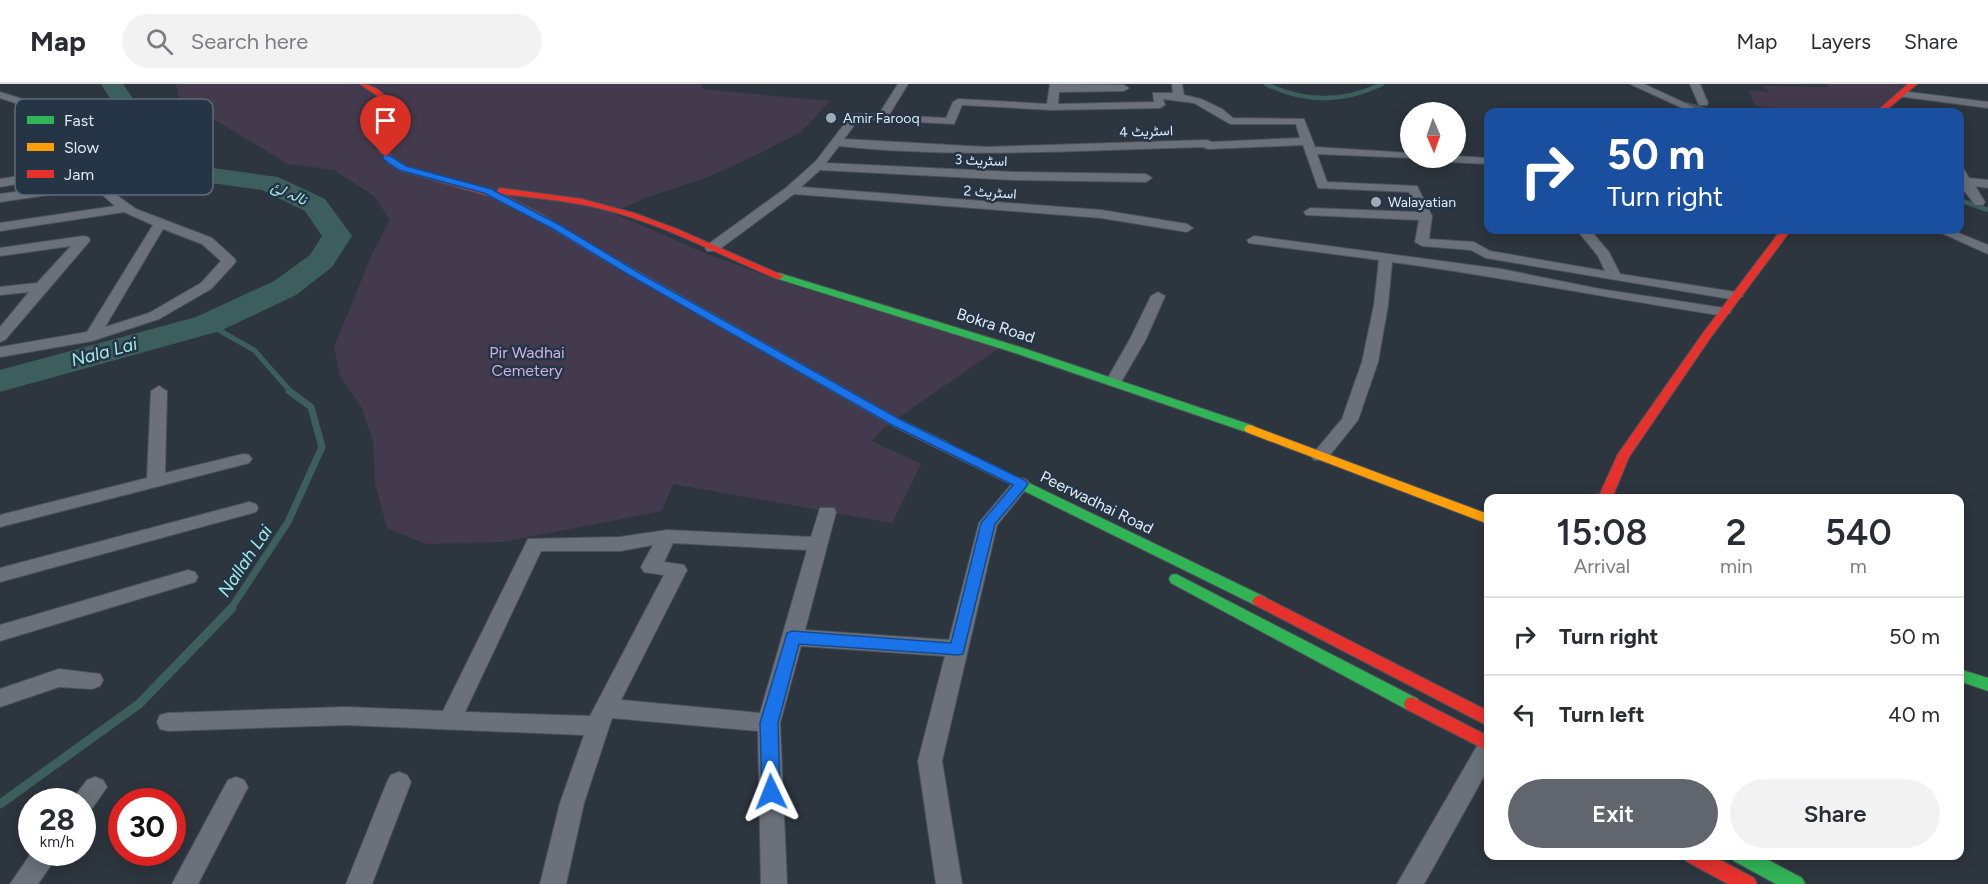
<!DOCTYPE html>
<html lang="en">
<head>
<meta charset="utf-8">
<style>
	body { margin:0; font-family:Figtree,Vazirmatn,sans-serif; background:#f2f2f3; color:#2b2b33; height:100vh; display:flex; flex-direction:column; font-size:22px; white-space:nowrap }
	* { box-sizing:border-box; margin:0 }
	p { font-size:20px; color:#7c7c81 }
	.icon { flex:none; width:33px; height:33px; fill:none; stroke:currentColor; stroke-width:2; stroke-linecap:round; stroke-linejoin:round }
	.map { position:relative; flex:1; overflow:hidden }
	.side { position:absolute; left:1484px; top:410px; width:480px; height:366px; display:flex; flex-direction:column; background:#fff; border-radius:12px; box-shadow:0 3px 15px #0003 }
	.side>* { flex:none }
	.guide { position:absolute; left:1484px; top:24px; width:480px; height:126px; border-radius:12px; box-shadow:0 3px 15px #0003; background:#1a4fa0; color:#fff; overflow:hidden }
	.needle { width:39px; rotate:178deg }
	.controls { position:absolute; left:1400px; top:18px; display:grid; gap:12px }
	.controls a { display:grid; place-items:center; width:66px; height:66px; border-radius:50%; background:#fff; box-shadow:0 3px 15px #0003; font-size:30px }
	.speed { position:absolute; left:18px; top:704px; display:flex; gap:12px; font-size:30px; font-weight:700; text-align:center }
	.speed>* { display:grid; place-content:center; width:78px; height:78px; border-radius:50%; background:#fff; box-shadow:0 3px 15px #0003; line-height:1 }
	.speed small { font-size:15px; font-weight:400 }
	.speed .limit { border:9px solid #d22; background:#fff; color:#111 }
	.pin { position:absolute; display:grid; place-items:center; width:51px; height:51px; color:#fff; margin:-62px -26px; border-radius:50% 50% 50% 0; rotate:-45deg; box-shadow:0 0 6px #0007 }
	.pin .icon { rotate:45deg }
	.me { position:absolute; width:66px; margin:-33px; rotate:358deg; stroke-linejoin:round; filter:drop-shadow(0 0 4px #0008) }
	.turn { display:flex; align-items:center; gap:21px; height:126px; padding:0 24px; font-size:27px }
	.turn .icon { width:78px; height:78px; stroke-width:2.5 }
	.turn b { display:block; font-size:42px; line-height:51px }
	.eta { display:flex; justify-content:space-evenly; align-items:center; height:102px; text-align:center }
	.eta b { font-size:36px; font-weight:600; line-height:42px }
	.button { display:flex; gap:12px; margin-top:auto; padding:12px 24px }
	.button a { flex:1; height:69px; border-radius:36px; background:#60656e; color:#fff; font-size:24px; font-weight:600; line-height:69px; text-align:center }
	.button a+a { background:#f2f2f3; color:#2b2b33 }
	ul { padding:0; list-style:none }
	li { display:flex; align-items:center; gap:18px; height:78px; padding:0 24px; border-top:2px solid #e1e1e2 }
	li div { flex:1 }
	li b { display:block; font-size:22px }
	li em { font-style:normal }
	header { display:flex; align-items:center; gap:36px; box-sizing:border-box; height:84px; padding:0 30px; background:#fff; border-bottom:2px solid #e1e1e2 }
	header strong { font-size:28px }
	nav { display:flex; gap:33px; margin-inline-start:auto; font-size:21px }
	.search { width:420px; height:54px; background:#f2f2f3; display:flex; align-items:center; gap:15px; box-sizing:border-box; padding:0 21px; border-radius:33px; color:#7c7c81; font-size:22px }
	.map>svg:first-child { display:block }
	.green { fill:#433b4d }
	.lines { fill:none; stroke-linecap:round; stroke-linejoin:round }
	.stream-far3 { stroke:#3c5f5d; stroke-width:4.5 }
	.stream-far2 { stroke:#3c5f5d; stroke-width:5 }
	.stream-far1 { stroke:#3c5f5d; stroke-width:7 }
	.stream { stroke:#3c5f5d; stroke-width:9 }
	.river { fill:#3c5f5d; fill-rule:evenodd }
	.street-casing { stroke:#4b525a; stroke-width:2 }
	.fast-casing { stroke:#4b525a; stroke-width:2 }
	.slow-casing { stroke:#4b525a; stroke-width:2 }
	.jam-casing { stroke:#4b525a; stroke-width:2 }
	.street { fill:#6a717a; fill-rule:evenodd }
	.fast { fill:#30b455; fill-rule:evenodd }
	.slow { fill:#ff9f0a; fill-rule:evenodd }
	.jam { fill:#e5322d; fill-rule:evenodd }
	.route { fill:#1a73e8; stroke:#114b97; stroke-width:1.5 }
	.poi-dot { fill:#a1abb5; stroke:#253546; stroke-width:2 }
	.labels { text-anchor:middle; stroke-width:5; stroke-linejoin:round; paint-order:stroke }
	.far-poi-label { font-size:14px; fill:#e0eaf5; stroke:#253546; text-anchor:start }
	.far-street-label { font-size:14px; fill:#e0eaf5; stroke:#253546 }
	.far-water-label { font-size:15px; font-style:italic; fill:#a2ece7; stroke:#253546 }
	.street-label { font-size:16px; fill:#e0eaf5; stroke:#253546 }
	.park-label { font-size:16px; fill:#cdb1e2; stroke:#253546 }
	.water-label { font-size:18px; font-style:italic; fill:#a2ece7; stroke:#253546 }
	.key { fill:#253546; stroke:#5d6b7b; stroke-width:1.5 }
	.key-label { font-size:16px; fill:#e0eaf5 }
</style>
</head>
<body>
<header>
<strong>Map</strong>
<div class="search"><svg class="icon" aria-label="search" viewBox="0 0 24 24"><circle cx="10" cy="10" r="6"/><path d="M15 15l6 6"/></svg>Search here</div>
<nav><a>Map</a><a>Layers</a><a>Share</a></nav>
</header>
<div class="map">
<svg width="1988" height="800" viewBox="0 0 1988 800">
	<rect width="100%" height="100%" fill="#2d353e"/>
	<!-- green -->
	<g class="green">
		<polygon points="176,0 355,0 385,8 370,0 702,0 702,5 830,17 801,48 756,71 706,94 645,114 613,129 710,171 795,202 999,264 885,343 872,357 921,380 892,439 673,400 662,427 503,458 426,460 387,444 375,400 373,358 362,324 340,292 334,263 373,168 390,136 374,112 334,86 288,80 213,35 191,27 179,13"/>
		<polygon points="1826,0 1909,0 1874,28 1822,26 1822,28 1817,28 1755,22 1749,6 1770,8 1762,2 1829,3"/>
	</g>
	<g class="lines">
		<!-- stream-far3 -->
		<g class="stream-far3">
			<path d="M1266,0c39,19 77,19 116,0"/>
			<polyline points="1686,20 1712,28"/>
			<polyline points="1959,116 1988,126"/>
		</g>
		<!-- stream-far2 -->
		<polyline class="stream-far2" points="208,240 254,266 291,308"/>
		<!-- stream-far1 -->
		<polyline class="stream-far1" points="230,526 288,438 322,363 311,323 289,307"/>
		<!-- stream -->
		<polyline class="stream" points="0,720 139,620 232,524"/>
		<!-- river -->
		<polygon class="river" points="101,0 123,0 177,79 278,93 325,115 352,152 332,183 296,211 220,247 0,308 0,286 196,233 274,197 310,171 322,152 305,127 262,106 159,92"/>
		<defs>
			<g id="street">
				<path d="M898,0h10l-19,31 57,3 7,-16 5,-3 89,5 3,-20 74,1 5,3 -5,3 -65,1 -1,12 96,-2 -1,-9h20l-1,-9h10l2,11 17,4 21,10 11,9 71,1 11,28 95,6v5h4l-97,-4 10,28 90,4 15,30 -3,23 45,3 16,9 115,20 -7,-15 -21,-26h13l19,22 11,22 116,18 7,4 -7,4 -250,-42 -15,-8 -49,-4 -7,-4 4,-22 -113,-5 -2,-3 6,-4 108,4 -9,-20 -91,-4 -15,-43 -95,4 -5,-2c-121,3 -243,12 -364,-1l-13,17 188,9 132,2 6,4 -6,4 -132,-2 -194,-10 -19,17 300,23 86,14 6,4 -6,4 -86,-14 -307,-24 -77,57h-10l-2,-3 2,-3 80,-58 29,-26 36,-47h27zM1163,15l31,4 36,21h66l4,14 -88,4 -5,-2 -221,7 -142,-8 15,-20 95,5 8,-19 90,5 108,-2 5,-3z"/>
				<polygon points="1630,0 1644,0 1704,28 1691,28"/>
				<polygon points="1690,0 1700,0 1708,19 1707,21 1699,21"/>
				<polygon points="1901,7 1988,18 1988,24 1897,12 1896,10"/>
				<path d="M0,8l32,10 11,9 43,55 29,28 21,15 76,29 22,20 2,3 -2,3 -23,25 -52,30 -67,22 -92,16v-10l87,-15 66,-107 -29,-13 -124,19v-8l115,-17 -20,-18 -95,14v-8l88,-12 -9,-9 -79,14v-8l74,-12 -39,-52 -11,-9 -24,-8zM163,145l39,15 19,17 -20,22 -52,30 -44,14z"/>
				<polygon points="1455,72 1488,74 1488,80 1429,77 1423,74"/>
				<polygon points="1959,83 1963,84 1969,94 1988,96 1988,104 1975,102 1985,118 1983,121 1975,121 1959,100"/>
				<polygon points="1935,146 1951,146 1988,161 1988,170"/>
				<polygon points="83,152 88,153 90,156 88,159 5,256 0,258 0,243 29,208 0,211 0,203 37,199 71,162 0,172 0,164"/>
				<path d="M1254,152l247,33 99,20 124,19 7,4 -7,4c-111,-17 -221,-39 -332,-54l-4,43 -10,57 -20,58 -32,40h-12l-3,-4 31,-37 20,-57 12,-57 5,-45 -130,-17 -2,-3z"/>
				<polygon points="1158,208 1165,212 1146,255 1120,300 1108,300 1106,297 1130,255 1151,212"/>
				<polygon points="159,302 167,307 165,389 243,370 249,371 252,375 249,379 0,443 0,431 147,394 151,307"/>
				<path d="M1021,394l6,2 3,4 -33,41 -55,236 20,123h-26l-18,-123 27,-105 -144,-10 -21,77 7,161h-26l-3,-153 -146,-13 -28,85 -18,81h-26l20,-81 24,-68 -238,-10 -178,6 -8,-2 -3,-7 3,-7 8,-2 178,-6 97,4 85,-172 92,-2 47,-7 144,7 9,-29h14l2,4 -31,118 144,10 30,-117 36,-43zM673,459l134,7 -47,163 -139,-13 66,-130 -3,-5 -20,-3zM653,461l-12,22 3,5 20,3 -74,141 -125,-4 76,-161h79z"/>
				<polygon points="249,418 256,420 258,424 256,428 0,498 0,484"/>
				<polygon points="188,486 195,488 198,493 195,498 0,557 0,541"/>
				<polygon points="59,585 100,590 103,596 100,602 92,605 59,603 0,623 0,605"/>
				<polygon points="1488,654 1488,685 1424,800 1397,800 1480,657"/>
				<polygon points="399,688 407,691 411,698 372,800 346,800 387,698 391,691"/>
				<polygon points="95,693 103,696 107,703 91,726 82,729 82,717 71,717 87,696"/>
				<polygon points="236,693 244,696 248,703 198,800 172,800 228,696"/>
				<polygon points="32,768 60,768 38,800 10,800"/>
			</g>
			<g id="fast">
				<polygon points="779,189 1020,263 1254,342 1256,345 1254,348 1246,348 1012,268 775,194 775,190"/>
				<polygon points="942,357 1265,513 1268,517 1265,521 1255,521 937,364 936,361 937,358"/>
				<polygon points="1176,490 1418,615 1420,620 1418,625 1412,627 1406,625 1171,499 1169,495 1171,491"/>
				<polygon points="1959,585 1988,594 1988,607 1959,597"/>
				<polygon points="1732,771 1759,771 1802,794 1805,800 1776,800 1734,777"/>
			</g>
			<g id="slow">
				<polygon points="591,161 901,336 947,358 948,361 942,365 937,364 893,342 587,166 587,162"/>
				<polygon points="1250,341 1488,430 1488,440 1246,348 1244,345 1246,342"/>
			</g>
			<g id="jam">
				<path d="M360,0c16,0 33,14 33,31 0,11 -6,22 -6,34l7,11 11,6 91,26 4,-4 82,11 52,14 43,16 107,47 -5,3 -4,-1c-56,-23 -110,-53 -169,-68 -34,-9 -70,-12 -104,-16l41,21 53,33 -1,2h-8l-51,-31 -40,-21 -97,-28 -11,-7 -10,-14c1,-19 15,-39 -2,-54 -5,-4 -11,-7 -16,-11z"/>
				<polygon points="1908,0 1917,0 1884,28 1876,28"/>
				<polygon points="1781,146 1791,146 1711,253 1629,373 1612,414 1598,414 1618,370 1703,249"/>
				<polygon points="1260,511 1488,627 1488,642 1255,521 1252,517 1255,513"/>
				<polygon points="1412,613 1488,652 1488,667 1406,625 1404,620 1406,615"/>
				<polygon points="1684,771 1711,771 1754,794 1757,800 1728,800 1686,777"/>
			</g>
		</defs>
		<!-- street casing -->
		<use href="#street" class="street-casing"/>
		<!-- fast casing -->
		<use href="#fast" class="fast-casing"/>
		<!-- slow casing -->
		<use href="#slow" class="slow-casing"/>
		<!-- jam casing -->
		<use href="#jam" class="jam-casing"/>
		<!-- street -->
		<use href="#street" class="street"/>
		<!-- fast -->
		<use href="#fast" class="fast"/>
		<!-- slow -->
		<use href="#slow" class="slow"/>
		<!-- jam -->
		<use href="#jam" class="jam"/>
	</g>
	<!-- route -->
	<polygon class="route" points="383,71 389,71 406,82 491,105 560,141 636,187 901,336 1026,397 1028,400 1026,403 995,440 963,570 958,571 799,560 778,639 780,708 777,713 771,716 765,713 762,708 760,639 787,549 792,547 951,559 981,439 1013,401 892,341 629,191 553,145 484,109 399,86 383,75"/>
	<!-- markers -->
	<g class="poi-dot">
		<circle cx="831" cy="34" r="6"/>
		<circle cx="1376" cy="118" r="6"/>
	</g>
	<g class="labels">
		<!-- far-poi labels -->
		<g class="far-poi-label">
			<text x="843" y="39">Amir Farooq</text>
			<text x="1388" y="123">Walayatian</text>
		</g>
		<!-- far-street labels -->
		<g class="far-street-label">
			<text transform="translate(1146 47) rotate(-2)" y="5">اسٹریٹ 4</text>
			<text transform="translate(981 76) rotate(2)" y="5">اسٹریٹ 3</text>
			<text transform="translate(990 108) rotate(4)" y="5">اسٹریٹ 2</text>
		</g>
		<!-- far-water labels -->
		<g class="far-water-label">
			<text transform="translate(289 109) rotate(24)" y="5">نالہ لئ</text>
		</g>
		<!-- street labels -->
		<g class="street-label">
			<text transform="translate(996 241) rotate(18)" y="6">Bokra Road</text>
			<text transform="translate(1097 418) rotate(26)" y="6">Peerwadhai Road</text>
		</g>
		<!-- park labels -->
		<g class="park-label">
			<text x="527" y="274">Pir Wadhai<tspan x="527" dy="18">Cemetery</tspan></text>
		</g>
		<!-- water labels -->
		<g class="water-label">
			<text transform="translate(104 268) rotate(-15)" y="6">Nala Lai</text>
			<text transform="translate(245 477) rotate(-56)" y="6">Nallah Lai</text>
		</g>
	</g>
	<!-- legend -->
	<rect x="15" y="15" width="198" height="96" rx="9" class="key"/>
	<rect x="27" y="32" width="27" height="8" fill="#30b455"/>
	<rect x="27" y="59" width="27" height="8" fill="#ff9f0a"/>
	<rect x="27" y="86" width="27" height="8" fill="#e5322d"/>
	<g class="key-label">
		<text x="64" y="42">Fast</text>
		<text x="64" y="69">Slow</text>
		<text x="64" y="96">Jam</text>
	</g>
</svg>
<div class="controls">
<a><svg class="needle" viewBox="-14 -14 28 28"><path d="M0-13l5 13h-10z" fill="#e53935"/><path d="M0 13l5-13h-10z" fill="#7c7c81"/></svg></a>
</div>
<div class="speed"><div>28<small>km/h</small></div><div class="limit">30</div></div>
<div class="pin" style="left:386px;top:73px;background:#d93025"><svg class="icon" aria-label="arrive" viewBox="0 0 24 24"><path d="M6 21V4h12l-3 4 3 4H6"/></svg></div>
<svg class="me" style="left:771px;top:708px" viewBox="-20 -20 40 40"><path d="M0-17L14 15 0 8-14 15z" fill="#1a73e8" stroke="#fff" stroke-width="4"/></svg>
<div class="guide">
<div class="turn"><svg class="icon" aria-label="right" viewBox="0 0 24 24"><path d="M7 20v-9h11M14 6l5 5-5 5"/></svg><div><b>50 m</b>Turn right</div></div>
</div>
<section class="side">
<div class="eta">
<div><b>15:08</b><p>Arrival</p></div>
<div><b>2</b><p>min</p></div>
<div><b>540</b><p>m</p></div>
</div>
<ul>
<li><svg class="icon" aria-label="right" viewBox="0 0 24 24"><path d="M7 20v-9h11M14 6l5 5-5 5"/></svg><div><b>Turn right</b></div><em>50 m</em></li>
<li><svg class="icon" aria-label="left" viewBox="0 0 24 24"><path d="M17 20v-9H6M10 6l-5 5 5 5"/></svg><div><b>Turn left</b></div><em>40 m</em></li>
</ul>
<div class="button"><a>Exit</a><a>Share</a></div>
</section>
</div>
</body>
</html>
